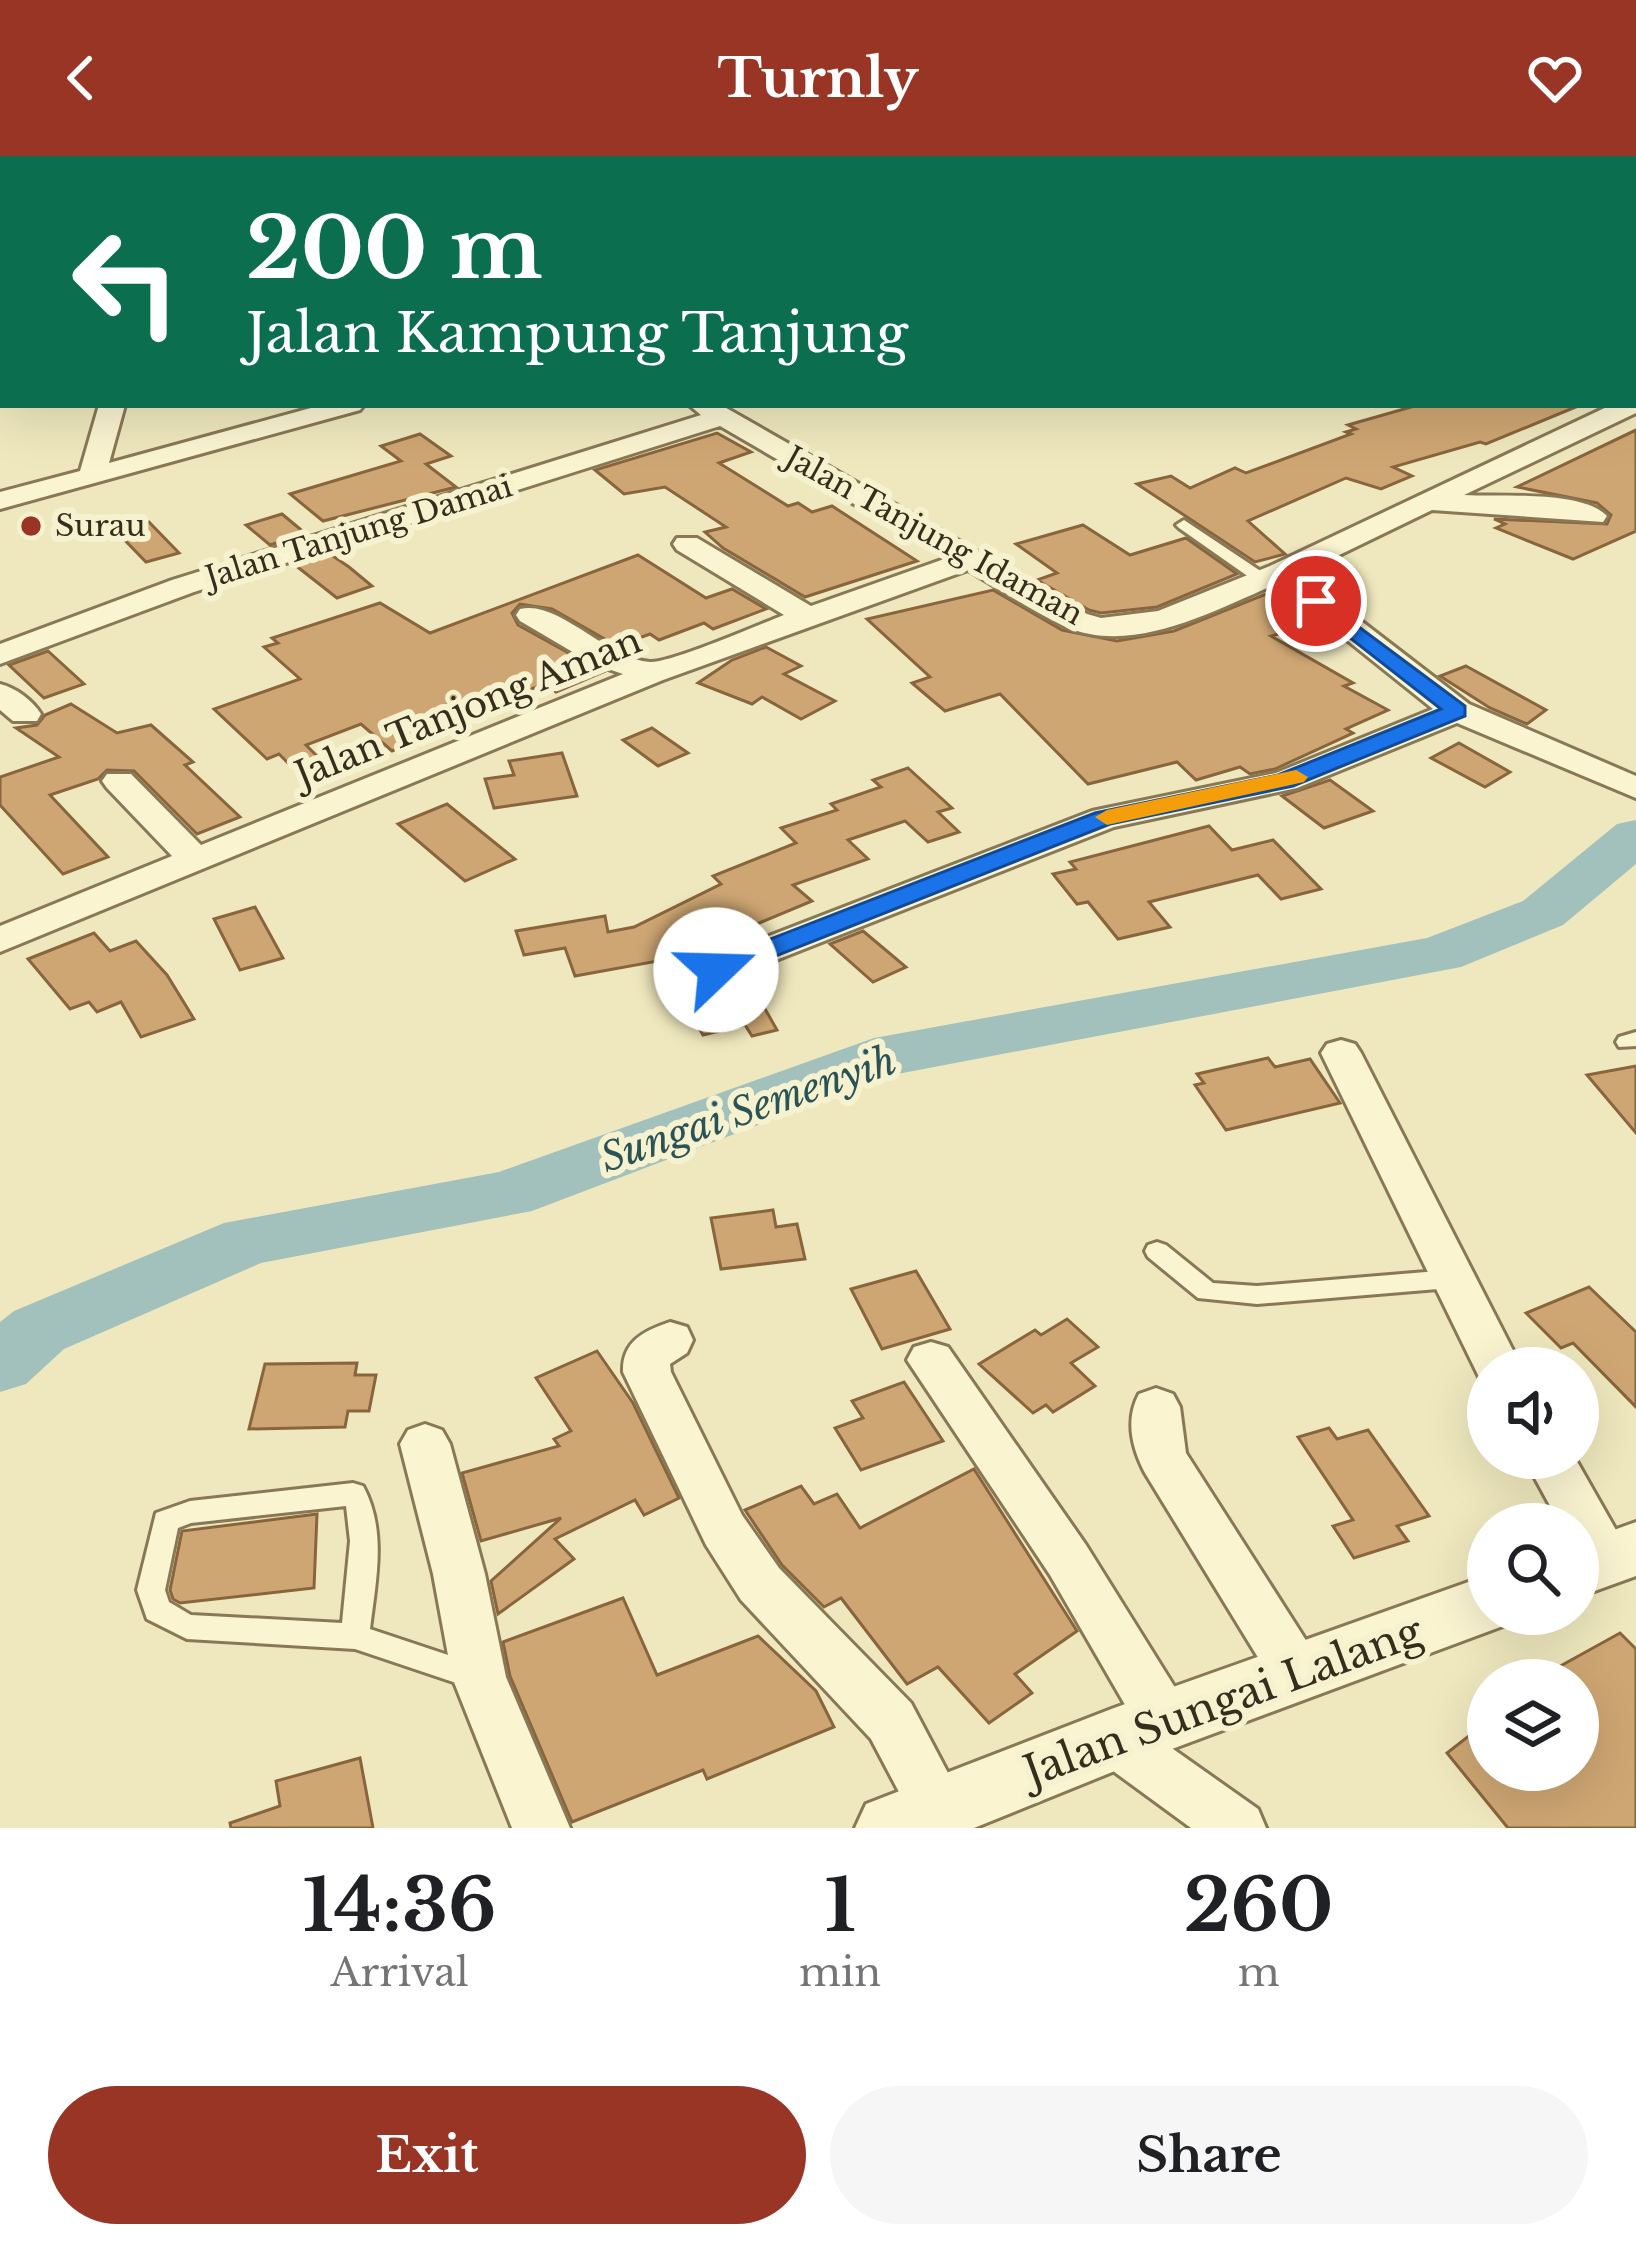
<!DOCTYPE html>
<html lang="en">
<head>
<meta charset="utf-8">
<style>
	body { margin:0; font-family:"Libre Baskerville",serif; background:#f6f6f6; color:#202124; height:100vh; display:flex; flex-direction:column; font-size:45px; white-space:nowrap }
	* { box-sizing:border-box; margin:0 }
	p { font-size:39px; color:#757577 }
	.icon { flex:none; width:66px; height:66px; fill:none; stroke:currentColor; stroke-width:2; stroke-linecap:round; stroke-linejoin:round }
	.map { position:relative; height:1672px; overflow:hidden }
	.sheet { display:flex; flex-direction:column; background:#fff; flex:1 }
	.sheet>* { flex:none }
	.guide { position:absolute; left:0px; top:0px; width:1638px; height:252px; box-shadow:0 12px 48px #0002; background:#0b6e4f; color:#fff; overflow:hidden }
	.tools { position:absolute; left:1467px; top:1191px; display:grid; gap:24px }
	.tools a { display:grid; place-items:center; width:132px; height:132px; border-radius:50%; background:#fff; box-shadow:0 12px 48px #0002; font-size:60px }
	.pin { position:absolute; display:grid; place-items:center; width:102px; height:102px; color:#fff; margin:-51px; border:6px solid #fff; border-radius:50%; box-shadow:0 3px 12px #0007 }
	.me { position:absolute; width:132px; margin:-66px; rotate:69deg; stroke-linejoin:round; filter:drop-shadow(0 0 9px #0008) }
	.turn { display:flex; align-items:center; gap:42px; height:252px; padding:0 48px; font-size:54px }
	.turn .icon { width:156px; height:156px; stroke-width:2.5 }
	.turn b { display:block; font-size:84px; line-height:102px }
	.eta { display:flex; justify-content:space-evenly; align-items:center; height:204px; text-align:center }
	.eta b { font-size:72px; font-weight:700; line-height:84px }
	.cta { display:flex; gap:24px; margin-top:auto; padding:24px 48px }
	.cta a { flex:1; height:138px; border-radius:72px; background:#983525; color:#fff; font-size:48px; font-weight:700; line-height:138px; text-align:center }
	.cta a+a { background:#f6f6f6; color:#202124 }
	header { display:flex; justify-content:space-between; align-items:center; height:156px; padding:0 48px; background:#983525; color:#fff; font-size:54px; font-weight:700 }
	.map>svg:first-child { display:block }
	.lines { fill:none; stroke-linecap:round; stroke-linejoin:round }
	.river { fill:#a2c0bc; fill-rule:evenodd }
	.building { fill:#cea673; stroke:#88653c; stroke-width:3 }
	.service-casing { stroke:#887856; stroke-width:6 }
	.minor-casing { stroke:#887856; stroke-width:6 }
	.tertiary-casing { stroke:#887856; stroke-width:6 }
	.service { fill:#faf4d1; fill-rule:evenodd }
	.minor { fill:#faf4d1; fill-rule:evenodd }
	.tertiary { fill:#faf4d1; fill-rule:evenodd }
	.route { fill:#1a73e8; stroke:#114b97; stroke-width:3 }
	.slow { fill:#f59e0b }
	.poi-dot { fill:#983525; stroke:#f6f1ce; stroke-width:4.5 }
	.labels { text-anchor:middle; stroke-width:12; stroke-linejoin:round; paint-order:stroke }
	.far-poi-label { font-size:30px; fill:#372d1c; stroke:#f6f1ce; text-anchor:start }
	.far-street-label { font-size:30px; fill:#372d1c; stroke:#f6f1ce }
	.street-label { font-size:36px; fill:#372d1c; stroke:#f6f1ce }
	.water-label { font-size:39px; font-style:italic; fill:#2a5357; stroke:#f6f1ce }
	.near-street-label { font-size:42px; fill:#372d1c; stroke:#f6f1ce }
</style>
</head>
<body>
<header><svg class="icon" aria-label="back" viewBox="0 0 24 24"><path d="M15 5l-7 7 7 7"/></svg>Turnly<svg class="icon" aria-label="heart" viewBox="0 0 24 24"><path d="M12 20l-8-8c-3-5 5-10 8-4 3-6 11-1 8 4z"/></svg></header>
<div class="map">
<svg width="1636" height="1672" viewBox="0 0 1636 1672">
	<rect width="100%" height="100%" fill="#efe8be"/>
	<g class="lines">
		<!-- river -->
		<g class="river">
			<polygon points="1561,0 1594,0 1596,3 1563,3"/>
			<rect x="1635" y="22" width="1" height="20"/>
			<polygon points="1636,664 1636,708 1563,769 1461,811 887,920 532,1055 261,1107 64,1193 26,1228 0,1236 0,1166 14,1155 224,1067 499,1016 874,882 1427,782 1523,745 1617,668"/>
		</g>
	</g>
	<!-- building -->
	<g class="building">
		<polygon points="1418,249 1578,250 1486,288 1480,286 1393,311 1412,320 1381,333 1346,322 1248,365 1285,398 1255,406 1137,328 1171,320 1190,332 1235,312 1246,317 1351,278 1346,276 1356,273 1348,269"/>
		<polygon points="1636,274 1636,375 1573,403 1496,372 1505,368 1494,363 1607,368 1611,359 1597,347 1517,331"/>
		<polygon points="717,277 751,296 719,307 788,350 798,347 812,356 832,350 917,405 805,441 723,392 705,376 726,371 665,331 624,338 595,314"/>
		<polygon points="420,278 451,300 426,308 456,331 323,365 290,338 401,305 381,290"/>
		<polygon points="282,358 306,378 270,389 246,369"/>
		<polygon points="149,366 179,397 146,406 115,374"/>
		<polygon points="1083,369 1130,399 1186,382 1237,418 1157,451 1101,457 1089,454 1037,424 1057,417 1016,388"/>
		<polygon points="330,398 349,411 372,430 337,442 295,409"/>
		<polygon points="638,399 706,442 732,433 766,453 713,473 704,467 659,484 650,478 617,490 552,453 520,448 512,457 518,469 603,516 556,536 544,528 429,574 434,578 392,595 361,568 306,589 318,601 291,610 279,598 267,603 214,553 300,523 264,491 278,487 272,482 380,447 430,477"/>
		<polygon points="993,434 1062,474 1117,485 1174,475 1266,438 1308,470 1271,480 1353,527 1344,530 1388,554 1346,573 1353,577 1275,613 1250,618 1240,611 1196,624 1177,606 1088,628 1000,538 945,555 912,527 930,521 867,463"/>
		<polygon points="766,491 801,510 784,518 835,545 801,563 762,541 752,548 698,527 732,504"/>
		<polygon points="48,495 84,528 44,542 9,509"/>
		<polygon points="1466,510 1546,554 1527,568 1490,552 1440,520"/>
		<polygon points="71,548 117,577 151,569 193,606 185,609 240,661 197,678 134,615 107,614 98,623 50,639 108,701 63,718 0,649 0,621 59,601 16,572 37,569 45,559"/>
		<polygon points="652,572 688,597 658,610 623,584"/>
		<polygon points="1459,587 1510,616 1485,631 1431,602"/>
		<polygon points="562,597 577,640 494,652 485,623 514,619 509,605"/>
		<polygon points="908,612 952,652 938,656 959,676 928,686 905,665 848,684 868,703 793,729 812,745 728,780 736,786 700,802 693,812 702,826 730,826 739,842 756,837 777,874 752,880 745,869 703,879 688,853 720,846 663,804 575,820 565,792 524,799 516,775 605,760 608,776 634,771 721,728 713,720 796,687 781,672 837,654 831,648 881,631 873,624"/>
		<polygon points="1330,624 1373,655 1324,672 1282,640"/>
		<polygon points="447,648 515,703 465,725 398,668"/>
		<polygon points="1209,670 1232,694 1273,684 1321,733 1281,743 1258,719 1149,746 1170,771 1118,783 1088,746 1077,748 1053,718 1076,713 1070,706"/>
		<polygon points="255,751 283,802 240,814 214,763"/>
		<polygon points="863,775 906,811 873,826 830,788"/>
		<polygon points="94,777 110,795 136,785 167,819 194,863 141,881 121,846 97,856 89,846 70,853 28,803"/>
		<polygon points="1268,902 1275,911 1310,903 1340,947 1226,974 1195,929 1204,927 1197,918"/>
		<polygon points="1636,910 1636,977 1587,919"/>
		<polygon points="773,1054 776,1071 797,1068 805,1103 721,1113 711,1062"/>
		<polygon points="916,1115 950,1173 882,1193 851,1133"/>
		<polygon points="1589,1131 1636,1176 1636,1251 1573,1187 1561,1192 1526,1157"/>
		<polygon points="1067,1163 1098,1191 1071,1207 1095,1230 1053,1256 1046,1249 1033,1257 979,1208 1035,1174 1041,1179"/>
		<polygon points="597,1195 633,1247 679,1342 644,1359 635,1344 555,1383 574,1403 498,1458 491,1425 561,1362 481,1385 462,1317 559,1290 554,1283 571,1275 536,1222"/>
		<polygon points="357,1207 355,1219 376,1219 369,1255 348,1255 345,1271 249,1273 265,1208"/>
		<polygon points="904,1226 943,1285 861,1314 835,1272 863,1262 852,1245"/>
		<polygon points="1329,1272 1337,1283 1368,1274 1429,1360 1397,1370 1408,1385 1354,1402 1333,1370 1353,1364 1298,1281"/>
		<polygon points="974,1313 1077,1475 1015,1518 1032,1537 989,1567 938,1511 907,1528 841,1442 824,1451 782,1409 745,1354 801,1330 814,1348 837,1338 860,1372"/>
		<polygon points="317,1358 314,1432 180,1447 173,1443 170,1434 182,1375"/>
		<polygon points="623,1442 657,1519 758,1480 816,1535 834,1571 707,1623 703,1614 572,1666 510,1520 503,1486"/>
		<polygon points="1620,1477 1636,1493 1636,1672 1508,1672 1447,1597 1488,1565 1488,1614 1578,1614 1578,1524 1535,1524"/>
		<polygon points="360,1602 373,1672 231,1672 230,1667 280,1650 276,1625"/>
	</g>
	<g class="lines">
		<defs>
			<g id="service">
				<polygon points="119,0 131,0 133,3 121,3"/>
				<polygon points="283,0 296,0 298,3 285,3"/>
				<polygon points="1184,364 1268,420 1268,426 1256,426 1179,372 1176,369"/>
				<polygon points="1636,876 1636,890 1619,891 1616,886 1619,881"/>
				<polygon points="1157,1086 1166,1089 1213,1127 1257,1130 1450,1114 1459,1117 1462,1123 1459,1129 1450,1132 1257,1148 1198,1142 1148,1101 1145,1095 1148,1089"/>
				<path d="M353,1327l10,3c24,44 13,94 7,143l114,38 5,9 -5,9 -10,4 -119,-40 -168,-10 -40,-20 -10,-29 19,-77 34,-12zM346,1350l4,35 -8,82 -151,-8 -22,-13 -4,-12 13,-62 13,-5z"/>
			</g>
			<g id="minor">
				<polygon points="160,0 193,0 158,3"/>
				<polygon points="432,0 464,0 430,3"/>
				<polygon points="683,0 714,0 681,3"/>
				<rect x="0" y="32" width="3" height="12"/>
				<polygon points="3,152 3,166 0,167 0,153"/>
				<path d="M1636,242v15l-172,82c36,2 118,-5 143,21l-4,6 -171,-12 -132,64 169,130 167,72v22l-179,-75 -160,65 -183,39 -384,151h-28l-5,-8 5,-8 390,-151 184,-38 157,-64 -156,-125c-63,26 -144,73 -213,42 -33,-15 -65,-38 -96,-56l-305,110 -663,272v-26l172,-70 -65,-68 -5,-7 5,-7h24l70,71 422,-171 -30,-10 -73,-43 -4,-6 4,-6c38,-10 87,50 130,53 21,1 108,-37 134,-47l-107,-65 -4,-6 4,-6h20l114,68 136,-48 -227,-132 -526,166 -194,72v-20l172,-64 529,-165 -12,-10h32l366,209 14,4 57,-7 112,-45 341,-161h24z"/>
				<polygon points="99,249 125,249 109,307 322,249 364,249 360,254 0,353 0,336 80,315"/>
				<path d="M0,528c16,4 32,16 41,30l-4,7h-24l-13,-11z"/>
				<polygon points="1341,884 1355,888 1361,897 1522,1212 1488,1212 1488,1227 1481,1225 1321,897 1327,888"/>
				<path d="M670,1166l17,5 6,13 -6,13 -17,11 1,8 71,143 37,53 132,135 56,106 -9,19h-40l-47,-89 -130,-139 -35,-55 -83,-173c-1,-30 20,-41 47,-50z"/>
				<polygon points="931,1186 948,1191 1086,1389 1184,1546 1192,1564 1184,1582 1166,1588 1258,1653 1266,1672 1191,1672 1094,1601 1086,1583 1094,1565 1114,1558 1135,1566 1050,1419 907,1204 914,1191"/>
				<path d="M1156,1232l17,6 7,13 6,46 130,203 8,17 -8,17 -19,7 -19,-7 -133,-217c-13,-25 -20,-53 -6,-79z"/>
				<polygon points="425,1268 442,1274 450,1288 485,1418 506,1521 570,1672 512,1672 452,1521 433,1418 400,1288 408,1274"/>
				<polygon points="1524,1302 1575,1302 1633,1404 1625,1419 1607,1426 1589,1419 1578,1400 1578,1368 1560,1368"/>
			</g>
			<g id="tertiary">
				<polygon points="1636,1366 1636,1420 1578,1441 1578,1387"/>
				<polygon points="1488,1419 1488,1458 1515,1458 1511,1467 1137,1606 974,1672 855,1672 866,1648 1114,1552"/>
			</g>
		</defs>
		<!-- service casing -->
		<use href="#service" class="service-casing"/>
		<!-- minor casing -->
		<use href="#minor" class="minor-casing"/>
		<!-- tertiary casing -->
		<use href="#tertiary" class="tertiary-casing"/>
		<!-- service -->
		<use href="#service" class="service"/>
		<!-- minor -->
		<use href="#minor" class="minor"/>
		<!-- tertiary -->
		<use href="#tertiary" class="tertiary"/>
	</g>
	<!-- route -->
	<polygon class="route" points="1316,439 1465,550 1465,560 1293,630 1110,668 725,820 716,823 702,814 706,808 1095,657 1278,619 1441,553 1308,449 1308,440"/>
	<!-- slow -->
	<polygon class="slow" points="1296,614 1308,621 1304,626 1107,669 1095,661 1107,654"/>
	<!-- markers -->
	<circle class="poi-dot" cx="31" cy="370" r="12"/>
	<g class="labels">
		<!-- far-poi labels -->
		<g class="far-poi-label">
			<text x="55" y="380">Surau</text>
		</g>
		<!-- far-street labels -->
		<g class="far-street-label">
			<text transform="translate(359 376) rotate(-17)" y="10">Jalan Tanjung Damai</text>
			<text transform="translate(934 380) rotate(29)" y="10">Jalan Tanjung Idaman</text>
		</g>
		<!-- street labels -->
		<g class="street-label">
			<text transform="translate(468 551) rotate(-22)" y="13">Jalan Tanjong Aman</text>
		</g>
		<!-- water labels -->
		<g class="water-label">
			<text transform="translate(748 953) rotate(-19)" y="14">Sungai Semenyih</text>
		</g>
		<!-- near-street labels -->
		<g class="near-street-label">
			<text transform="translate(1223 1545) rotate(-20)" y="15">Jalan Sungai Lalang</text>
		</g>
	</g>
</svg>
<div class="tools">
<a><svg class="icon" aria-label="sound" viewBox="0 0 24 24"><path d="M4 9h4l5-4v14l-5-4H4zM17 9q2 3 0 6"/></svg></a>
<a><svg class="icon" aria-label="search" viewBox="0 0 24 24"><circle cx="10" cy="10" r="6"/><path d="M15 15l6 6"/></svg></a>
<a><svg class="icon" aria-label="layers" viewBox="0 0 24 24"><path d="M12 4l9 5-9 5-9-5zM3 14l9 5 9-5"/></svg></a>
</div>
<div class="pin" style="left:1316px;top:445px;background:#d93025"><svg class="icon" aria-label="arrive" viewBox="0 0 24 24"><path d="M6 21V4h12l-3 4 3 4H6"/></svg></div>
<svg class="me" style="left:716px;top:814px" viewBox="-20 -20 40 40"><circle r="19" fill="#fff"/><path d="M0-13L10 11 0 6-10 11z" fill="#1a73e8"/></svg>
<div class="guide">
<div class="turn"><svg class="icon" aria-label="left" viewBox="0 0 24 24"><path d="M17 20v-9H6M10 6l-5 5 5 5"/></svg><div><b>200 m</b>Jalan Kampung Tanjung</div></div>
</div>
</div>
<section class="sheet">
<div class="eta">
<div><b>14:36</b><p>Arrival</p></div>
<div><b>1</b><p>min</p></div>
<div><b>260</b><p>m</p></div>
</div>
<div class="cta"><a>Exit</a><a>Share</a></div>
</section>
</body>
</html>
